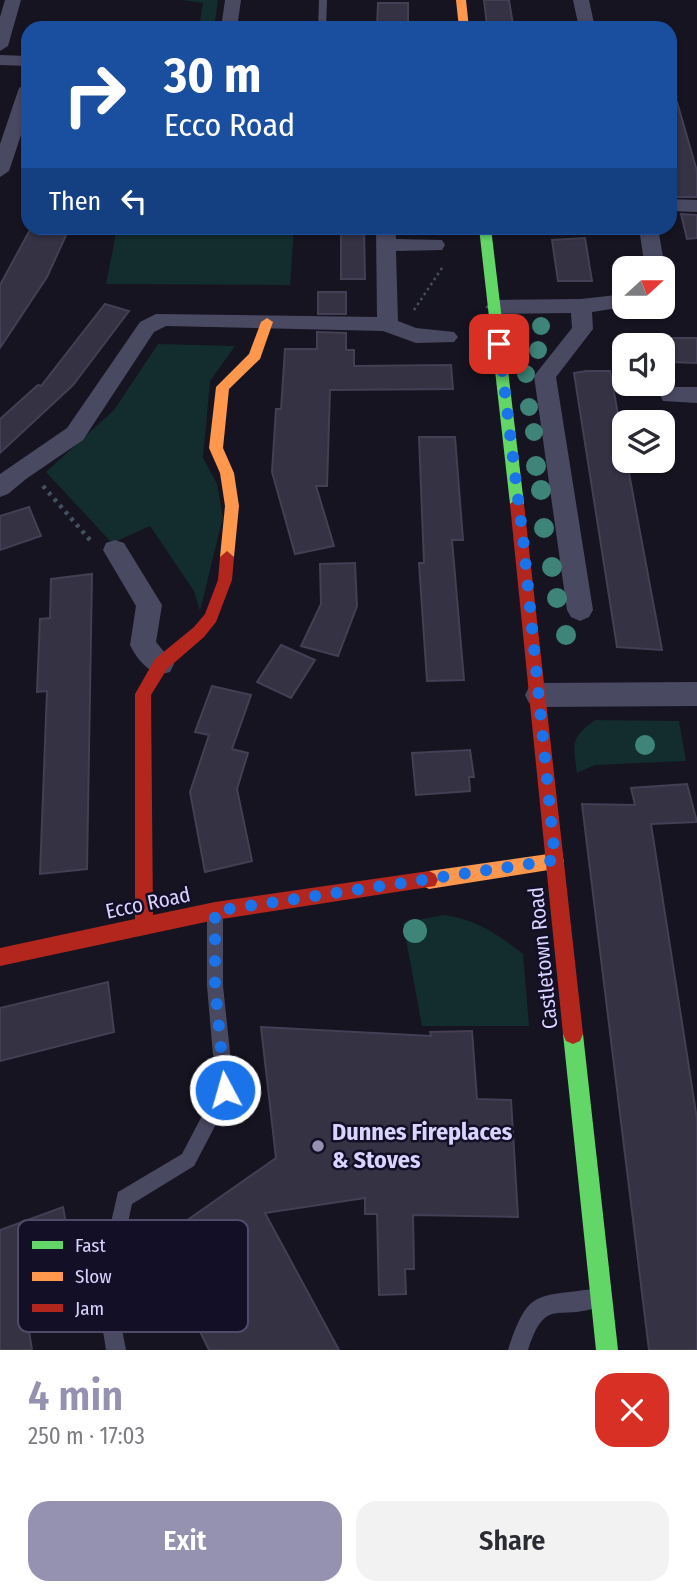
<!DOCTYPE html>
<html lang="en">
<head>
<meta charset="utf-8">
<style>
	body { margin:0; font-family:"Fira Sans Condensed",sans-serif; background:#f2f2f3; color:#2b2b33; height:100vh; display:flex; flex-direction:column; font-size:26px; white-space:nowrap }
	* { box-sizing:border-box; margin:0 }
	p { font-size:23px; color:#7c7c81 }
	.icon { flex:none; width:38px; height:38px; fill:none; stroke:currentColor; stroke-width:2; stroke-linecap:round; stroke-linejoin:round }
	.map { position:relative; height:1350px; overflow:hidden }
	.details { display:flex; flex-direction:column; background:#fff; flex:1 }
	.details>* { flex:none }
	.banner { position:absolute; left:21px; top:21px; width:656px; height:214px; border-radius:21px; box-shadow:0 2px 5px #0004; background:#1a4fa0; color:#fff; overflow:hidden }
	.needle { width:46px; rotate:69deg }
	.controls { position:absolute; left:612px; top:256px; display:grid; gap:14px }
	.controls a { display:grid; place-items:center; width:63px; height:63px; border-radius:14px; background:#fff; box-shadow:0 2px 5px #0004; font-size:35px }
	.pin { position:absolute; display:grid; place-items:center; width:60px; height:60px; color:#fff; margin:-30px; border-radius:14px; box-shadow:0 4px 10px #0006 }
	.me { position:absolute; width:77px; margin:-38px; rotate:354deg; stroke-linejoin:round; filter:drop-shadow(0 0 5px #0008) }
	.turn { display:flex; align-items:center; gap:24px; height:147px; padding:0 28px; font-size:32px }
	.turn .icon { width:91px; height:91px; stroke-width:2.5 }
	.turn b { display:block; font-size:49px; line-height:60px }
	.then { display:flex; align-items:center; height:66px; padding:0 28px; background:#0003; gap:14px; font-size:26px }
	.round { display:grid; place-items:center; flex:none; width:74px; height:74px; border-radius:21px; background:#f2f2f3 }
	.overview { display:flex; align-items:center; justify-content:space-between; height:119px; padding:0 28px }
	h1 { font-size:42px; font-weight:600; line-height:52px; color:#9591b1 }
	.cta { display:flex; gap:14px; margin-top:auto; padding:14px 28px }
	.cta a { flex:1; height:80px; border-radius:21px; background:#9591b1; color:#fff; font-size:28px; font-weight:600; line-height:80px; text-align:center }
	.cta a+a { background:#f2f2f3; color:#2b2b33 }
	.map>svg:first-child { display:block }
	.green { fill:#132c2d }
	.building { fill:#343243; stroke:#433f54; stroke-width:2 }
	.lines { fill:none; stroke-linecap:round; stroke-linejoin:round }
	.path-far1 { stroke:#44505f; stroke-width:2.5; stroke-dasharray:2.5 3.5; stroke-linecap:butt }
	.path { stroke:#44505f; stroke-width:4.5; stroke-dasharray:3.5 5; stroke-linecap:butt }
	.lane { fill:#4a4962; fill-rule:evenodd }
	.street { fill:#4a4962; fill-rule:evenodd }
	.fast { fill:#63d668; fill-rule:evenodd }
	.slow { fill:#ff974d; fill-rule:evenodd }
	.jam { fill:#b3261e; fill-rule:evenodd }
	.tree { fill:#3e8478 }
	.route { stroke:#1a73e8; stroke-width:12; stroke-dasharray:0 21.6 }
	.poi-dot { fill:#9591b1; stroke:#130f26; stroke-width:2.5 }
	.labels { text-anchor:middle; stroke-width:5; stroke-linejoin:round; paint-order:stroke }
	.street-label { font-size:21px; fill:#d9d4ff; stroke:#130f26 }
	.near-poi-label { font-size:24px; font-weight:bold; fill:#d9d4ff; stroke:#130f26; text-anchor:start }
	.key { fill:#130f26; stroke:#4e4a67; stroke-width:2 }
	.key-label { font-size:19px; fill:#d9d4ff }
</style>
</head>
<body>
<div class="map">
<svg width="697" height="1350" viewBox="0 0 697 1350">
	<rect width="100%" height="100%" fill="#161421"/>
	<!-- green -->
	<g class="green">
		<polygon points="182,0 218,0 214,28 199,28 203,3"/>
		<polygon points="117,228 294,228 290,285 106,284"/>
		<polygon points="158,344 235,346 210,381 203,458 217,484 223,517 200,611 194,591 150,526 112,543 46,472 114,410"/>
		<path d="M595,720l84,1 7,40 -91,4 -18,8c-4,-29 -7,-35 18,-53z"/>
		<path d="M443,915c33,4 54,19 80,39l6,72h-107l-19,-103z"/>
	</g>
	<!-- building -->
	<g class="building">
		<polygon points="484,0 509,0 513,25 487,25"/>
		<polygon points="378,3 408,3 408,28 377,28"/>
		<polygon points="677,102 697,171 697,197 677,197 674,184 670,184 670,103"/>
		<polygon points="681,214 697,215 697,238 687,239"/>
		<polygon points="31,228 68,231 47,277 0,348 0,285"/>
		<polygon points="341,228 364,228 365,279 341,279"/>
		<polygon points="585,238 592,281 558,281 552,240"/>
		<rect x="318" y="292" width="28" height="22"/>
		<polygon points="105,304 129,311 73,385 0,453 0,419 38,385 41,386"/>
		<polygon points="317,332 346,333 346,350 354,350 354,366 451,365 453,389 330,390 327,486 316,486 334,546 295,554 272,472 276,409 281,409 285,349 317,349"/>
		<polygon points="667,338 697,338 697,363 671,362"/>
		<polygon points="586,371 610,371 662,650 617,647 574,373"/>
		<polygon points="419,437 455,437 463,540 452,540 464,680 427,681 419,563 424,563"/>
		<polygon points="29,507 41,536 0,550 0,516"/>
		<polygon points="355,563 357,606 338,656 301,646 321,604 320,564"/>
		<polygon points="92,574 87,869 40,874 47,691 37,692 40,619 50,618 51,579"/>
		<polygon points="281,645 315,660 291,698 257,682"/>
		<polygon points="212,686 251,695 232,749 248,753 237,789 252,861 205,872 190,792 209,735 195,732"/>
		<polygon points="470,750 474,777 469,777 470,791 416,795 412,753"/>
		<polygon points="687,784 697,822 651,824 697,1119 697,1350 649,1350 582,804 635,805 631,788"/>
		<polygon points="108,982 114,1032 0,1061 0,1008"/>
		<polygon points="261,1027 431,1036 430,1032 472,1031 477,1099 511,1100 518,1217 413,1215 414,1269 405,1269 406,1294 379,1295 377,1214 365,1214 365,1198 265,1213 339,1350 209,1350 156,1242 276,1158"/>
		<polygon points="63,1207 79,1297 27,1318 32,1350 0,1350 0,1230"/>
	</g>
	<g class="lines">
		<!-- path-far1 -->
		<polyline class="path-far1" points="414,310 444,265"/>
		<!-- path -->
		<polyline class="path" points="43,486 90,540"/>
		<!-- lane -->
		<g class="lane">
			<polygon points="319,0 327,0 326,28 318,28"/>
			<polygon points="215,908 221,910 223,916 223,986 234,1090 194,1166 132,1204 114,1287 126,1350 106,1350 96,1287 118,1192 182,1154 216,1089 207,986 207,916 209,910"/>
			<path d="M593,1289l7,3 3,7 -3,7c-41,17 -54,-12 -72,44h-20c20,-60 26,-53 85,-61z"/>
		</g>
		<!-- street -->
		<g class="street">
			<polygon points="5,0 21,0 8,46 0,51 0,17"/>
			<polygon points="225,0 241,0 237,28 221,28"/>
			<polygon points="573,0 589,0 595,28 579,28"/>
			<polygon points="0,55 28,56 28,66 0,65"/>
			<polygon points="28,83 28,114 9,171 0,177 0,144 19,88"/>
			<polygon points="670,199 697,200 697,212 670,211"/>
			<polygon points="376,228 395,228 396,239 442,240 445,245 442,250 396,251 398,321 416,328 454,332 458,337 454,342 416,343 383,331 166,326 154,332 83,440 26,479 8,494 0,497 0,474 67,428 140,322 156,314 377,317"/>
			<polygon points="639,228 658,228 665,268 663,271 663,268 645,268"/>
			<polygon points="625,294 625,306 631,306 592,312 593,329 556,377 593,610 589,617 580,621 571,617 567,610 534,376 572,328 571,313 495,314 485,307 495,300 581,299"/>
			<polygon points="671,387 697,387 697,403 663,401 660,395 663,389"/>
			<path d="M115,540l9,3 38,62 -6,37 18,22 -4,8c-18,6 -32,-11 -40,-27l6,-39 -33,-56 3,-7z"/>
			<polygon points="697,682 697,706 538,707 529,703 525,695 529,687 538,683"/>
		</g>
		<!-- fast -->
		<g class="fast">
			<polygon points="479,228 491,228 524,504 517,510 510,504"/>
			<polygon points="573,1024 580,1027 583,1034 618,1350 596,1350 563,1034 566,1027"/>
		</g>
		<!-- slow -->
		<g class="slow">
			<polygon points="456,0 466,0 469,28 459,28"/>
			<polygon points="267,318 273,322 260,359 229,389 223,448 234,473 239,506 234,557 227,563 220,557 225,506 220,473 209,448 216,387 249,354 261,322"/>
			<polygon points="555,853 561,855 564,861 561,867 555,869 429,889 423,886 420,880 423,874 429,871"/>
		</g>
		<!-- jam -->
		<g class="jam">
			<polygon points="517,498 524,504 583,1034 580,1041 573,1044 566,1041 563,1034 510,504"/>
			<polygon points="227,551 234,557 232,580 216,622 204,637 167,669 151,695 153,915 215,902 429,871 435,874 438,880 435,886 215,920 0,966 0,948 135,919 135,694 155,659 194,627 205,614 218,580 220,557"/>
		</g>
	</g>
	<!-- trees -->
	<g class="tree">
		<circle cx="541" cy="326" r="9"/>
		<circle cx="538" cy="350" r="9"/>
		<circle cx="526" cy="374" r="9"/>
		<circle cx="529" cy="407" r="9"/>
		<circle cx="534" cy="432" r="9"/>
		<circle cx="536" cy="466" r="10"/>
		<circle cx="541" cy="490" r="10"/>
		<circle cx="544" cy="528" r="10"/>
		<circle cx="552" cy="567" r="10"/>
		<circle cx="557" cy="598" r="10"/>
		<circle cx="566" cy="635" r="10"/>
		<circle cx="645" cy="745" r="10"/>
		<circle cx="415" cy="931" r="12"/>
	</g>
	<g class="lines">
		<!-- route -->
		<polyline class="route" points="225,1090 215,986 215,911 555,860 524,547 499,344"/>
	</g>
	<!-- markers -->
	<circle class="poi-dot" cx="318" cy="1146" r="7"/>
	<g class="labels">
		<!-- street labels -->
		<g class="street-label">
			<text transform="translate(148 903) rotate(-12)" y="7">Ecco Road</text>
			<text transform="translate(543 958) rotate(-96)" y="7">Castletown Road</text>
		</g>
		<!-- near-poi labels -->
		<g class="near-poi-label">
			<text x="332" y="1140">Dunnes Fireplaces<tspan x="332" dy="28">&amp; Stoves</tspan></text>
		</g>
	</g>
	<!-- legend -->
	<rect x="18" y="1220" width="230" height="112" rx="10" class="key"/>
	<rect x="32" y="1241" width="31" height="8" fill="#63d668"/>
	<rect x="32" y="1272" width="31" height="9" fill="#ff974d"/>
	<rect x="32" y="1304" width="31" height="8" fill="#b3261e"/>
	<g class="key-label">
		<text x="75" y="1252">Fast</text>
		<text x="75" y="1283">Slow</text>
		<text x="75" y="1315">Jam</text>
	</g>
</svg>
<div class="controls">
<a><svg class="needle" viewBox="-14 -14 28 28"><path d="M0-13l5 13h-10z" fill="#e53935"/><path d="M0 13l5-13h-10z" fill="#7c7c81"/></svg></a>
<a><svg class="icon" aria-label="sound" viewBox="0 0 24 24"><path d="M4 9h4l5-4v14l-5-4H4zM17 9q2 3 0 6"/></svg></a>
<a><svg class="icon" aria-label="layers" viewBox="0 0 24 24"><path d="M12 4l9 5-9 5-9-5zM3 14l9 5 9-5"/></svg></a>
</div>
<div class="pin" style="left:499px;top:344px;background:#d93025"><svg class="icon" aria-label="arrive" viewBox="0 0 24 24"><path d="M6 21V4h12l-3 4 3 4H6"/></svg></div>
<svg class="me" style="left:225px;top:1090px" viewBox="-20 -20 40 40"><circle r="17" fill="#1a73e8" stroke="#fff" stroke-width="3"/><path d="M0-11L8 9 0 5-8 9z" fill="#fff"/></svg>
<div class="banner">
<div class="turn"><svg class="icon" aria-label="right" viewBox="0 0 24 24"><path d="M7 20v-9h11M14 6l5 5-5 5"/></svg><div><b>30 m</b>Ecco Road</div></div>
<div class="then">Then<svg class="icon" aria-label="left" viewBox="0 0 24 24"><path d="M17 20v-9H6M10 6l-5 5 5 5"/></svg></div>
</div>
</div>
<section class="details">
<div class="overview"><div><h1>4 min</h1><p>250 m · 17:03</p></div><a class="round" style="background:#d93025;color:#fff"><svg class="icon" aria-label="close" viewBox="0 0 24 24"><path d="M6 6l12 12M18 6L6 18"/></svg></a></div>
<div class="cta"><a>Exit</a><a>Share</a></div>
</section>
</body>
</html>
